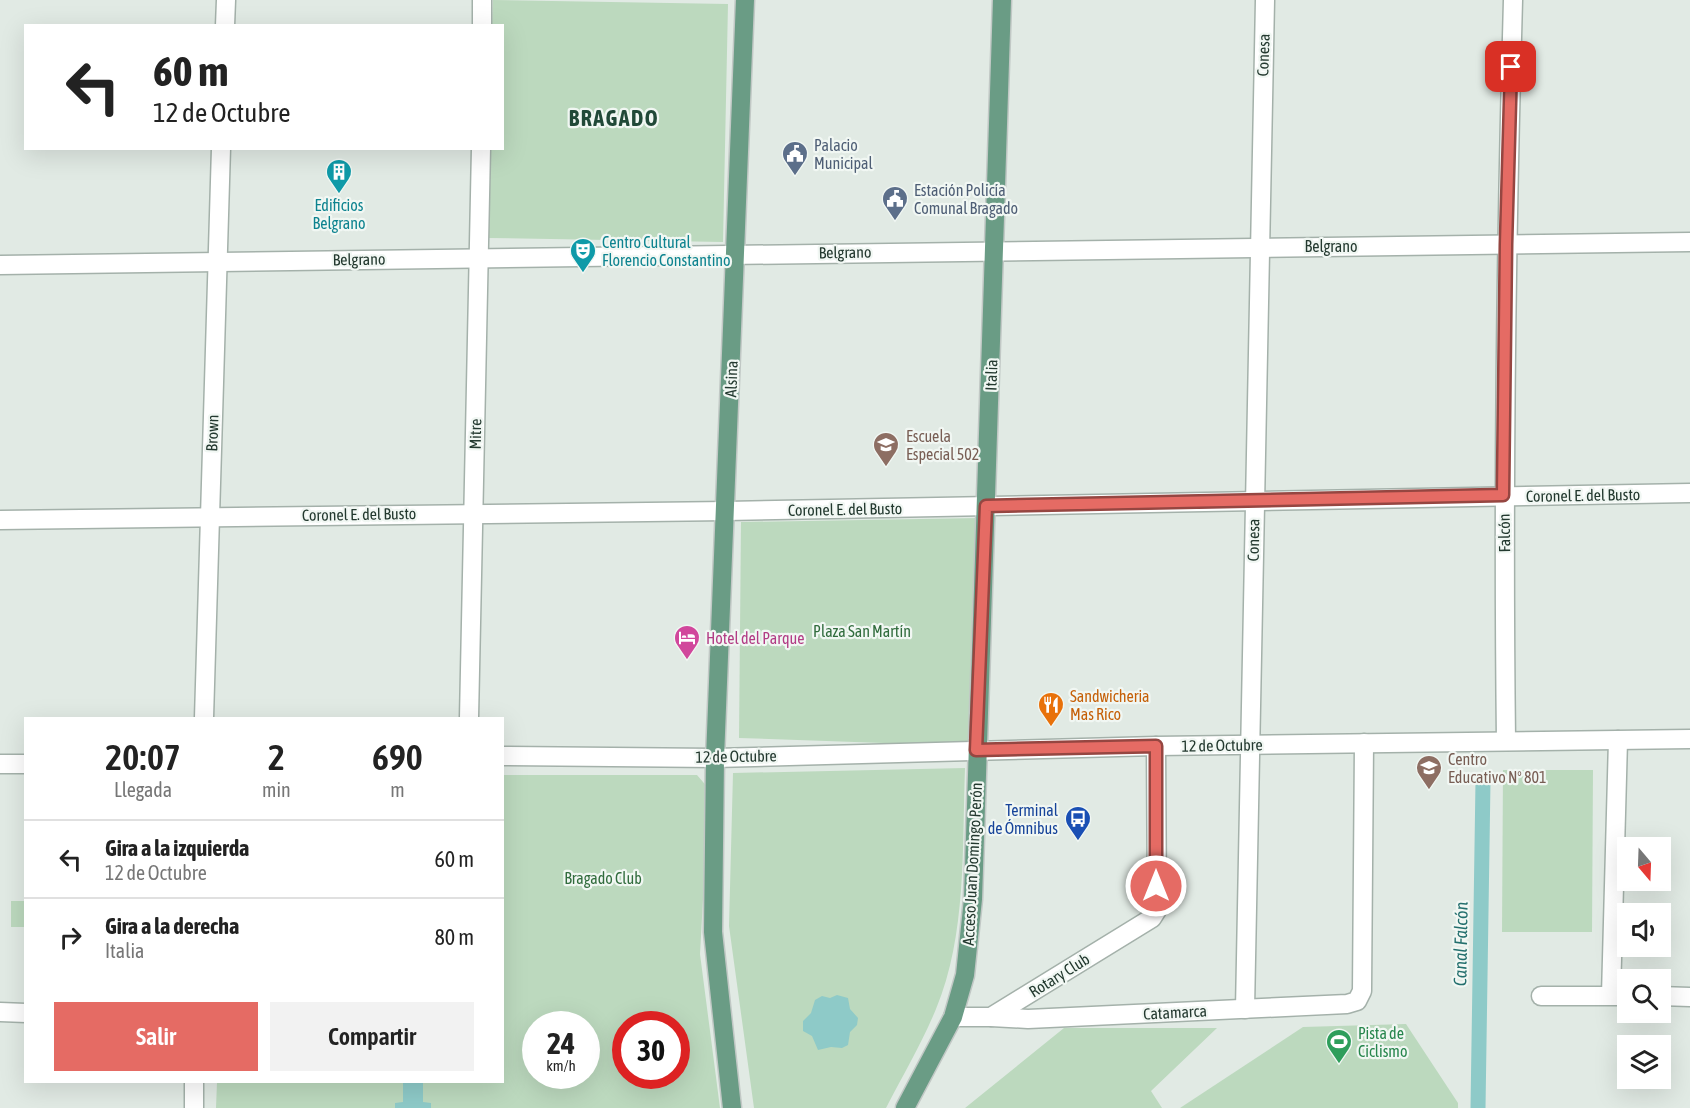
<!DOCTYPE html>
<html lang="es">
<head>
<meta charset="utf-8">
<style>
	body { margin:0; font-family:"Asap Condensed",sans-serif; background:#f2f2f2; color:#222; height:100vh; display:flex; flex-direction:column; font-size:22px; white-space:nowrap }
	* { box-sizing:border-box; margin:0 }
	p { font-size:20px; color:#767676 }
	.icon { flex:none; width:33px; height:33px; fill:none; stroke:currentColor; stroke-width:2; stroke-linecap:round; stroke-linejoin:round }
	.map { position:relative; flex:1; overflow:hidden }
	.panel { position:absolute; left:24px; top:717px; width:480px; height:366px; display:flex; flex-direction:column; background:#fff; border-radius:0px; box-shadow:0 6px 24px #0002 }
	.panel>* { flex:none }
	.banner { position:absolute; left:24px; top:24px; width:480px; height:126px; border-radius:0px; box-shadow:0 6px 24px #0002; background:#fff; color:#222; overflow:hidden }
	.needle { width:39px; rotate:161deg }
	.fabs { position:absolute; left:1617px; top:837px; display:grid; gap:12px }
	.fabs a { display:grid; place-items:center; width:54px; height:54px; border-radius:0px; background:#fff; box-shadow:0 6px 24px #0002; font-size:30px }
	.speed { position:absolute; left:522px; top:1011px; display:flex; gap:12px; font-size:30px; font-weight:700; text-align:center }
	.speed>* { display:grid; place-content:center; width:78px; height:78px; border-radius:50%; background:#fff; box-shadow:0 6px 24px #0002; line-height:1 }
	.speed small { font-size:15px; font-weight:400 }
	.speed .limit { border:9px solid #d22; background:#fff; color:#111 }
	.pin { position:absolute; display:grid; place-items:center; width:51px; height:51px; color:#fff; margin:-26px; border-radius:12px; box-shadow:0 3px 9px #0006 }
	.me { position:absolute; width:66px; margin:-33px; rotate:0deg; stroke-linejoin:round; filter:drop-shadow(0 0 4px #0008) }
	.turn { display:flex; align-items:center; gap:21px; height:126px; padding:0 30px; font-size:27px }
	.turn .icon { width:78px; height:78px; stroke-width:2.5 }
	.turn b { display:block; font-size:42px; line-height:51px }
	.eta { display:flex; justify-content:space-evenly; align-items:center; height:102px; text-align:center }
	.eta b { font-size:36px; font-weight:600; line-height:42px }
	.action { display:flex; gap:12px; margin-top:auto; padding:12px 30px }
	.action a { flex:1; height:69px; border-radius:0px; background:#e56b64; color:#fff; font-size:24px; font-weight:600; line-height:69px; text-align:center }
	.action a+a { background:#f2f2f2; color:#222 }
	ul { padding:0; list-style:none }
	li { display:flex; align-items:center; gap:18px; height:78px; padding:0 30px; border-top:2px solid #e0e0e0 }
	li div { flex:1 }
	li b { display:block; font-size:22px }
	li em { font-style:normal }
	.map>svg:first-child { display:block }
	.green { fill:#bcd9be; fill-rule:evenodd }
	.water { fill:#8ecac8 }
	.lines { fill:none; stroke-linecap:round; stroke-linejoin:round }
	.canal { stroke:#8ecac8; stroke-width:15 }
	.minor-casing { stroke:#a4b1aa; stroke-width:21 }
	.major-casing { stroke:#c1c8c5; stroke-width:21 }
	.minor { stroke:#fff; stroke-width:18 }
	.major { stroke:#6a9c85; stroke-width:18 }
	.route-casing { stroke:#954641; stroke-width:15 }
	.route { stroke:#e56b64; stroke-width:10 }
	.labels { text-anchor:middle; stroke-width:4.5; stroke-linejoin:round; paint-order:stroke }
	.street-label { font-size:16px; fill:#23392f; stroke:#f1f7f3 }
	.service-label { font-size:16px; fill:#4e5e75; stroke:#f1f7f3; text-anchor:start }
	.culture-label { font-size:16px; fill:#0d838f; stroke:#f1f7f3 }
	.education-label { font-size:16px; fill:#785e54; stroke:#f1f7f3; text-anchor:start }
	.park-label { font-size:16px; fill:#316c3d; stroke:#f1f7f3 }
	.hotel-label { font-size:16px; fill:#b23c85; stroke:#f1f7f3; text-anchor:start }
	.food-label { font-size:16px; fill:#c56008; stroke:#f1f7f3; text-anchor:start }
	.transit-label { font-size:16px; fill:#164399; stroke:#f1f7f3; text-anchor:end }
	.leisure-label { font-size:16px; fill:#27864d; stroke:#f1f7f3; text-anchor:start }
	.water-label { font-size:18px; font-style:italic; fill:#236f6d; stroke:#f1f7f3 }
	.district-label { font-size:22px; font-weight:bold; letter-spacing:1.5px; fill:#214938; stroke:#f1f7f3 }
</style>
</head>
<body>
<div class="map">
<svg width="1690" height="1108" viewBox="0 0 1690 1108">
	<rect width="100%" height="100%" fill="#e1eae4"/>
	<!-- green -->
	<g class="green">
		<polygon points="493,0 728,4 723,242 488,238 490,149 502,148 502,26 492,25"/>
		<polygon points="979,518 969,746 739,738 741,522"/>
		<path d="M965,768c-3,79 2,167 -29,241 -14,34 -33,66 -50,99h-132l-25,-182 4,-153z"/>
		<polygon points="1503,770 1593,770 1592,932 1502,932"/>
		<path d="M503,775h194l12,14 -9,165 20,154h-504l1,-26h285zM536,1024h50v52h-50zM626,1024h50v52h-50z"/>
		<rect x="11" y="901" width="14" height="26"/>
		<polygon points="1406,1024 1458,1103 1458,1108 1180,1108 1303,1027"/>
		<polygon points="1064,1028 1217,1028 1151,1091 1162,1108 965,1108"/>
	</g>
	<!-- water -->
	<g class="water">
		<polygon points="837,995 848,998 850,1009 858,1018 857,1025 850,1032 848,1045 842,1048 831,1047 818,1050 812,1036 803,1031 803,1021 811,1013 815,1000 822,996 830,998"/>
		<polygon points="403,1082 423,1082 423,1102 431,1103 431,1108 395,1108 395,1103 403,1102"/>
	</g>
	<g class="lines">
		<!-- canal -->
		<polyline class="canal" points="1478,1108 1483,781"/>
		<defs>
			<g id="minor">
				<polyline points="225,26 226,0"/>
				<polyline points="482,26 482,0"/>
				<polyline points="0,265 1690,242"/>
				<polyline points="0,520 727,511 1690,493"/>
				<polyline points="204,718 221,148"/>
				<polyline points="469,718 481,148"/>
				<path d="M1506,741c-3,-247 0,-494 7,-741"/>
				<polyline points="502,756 715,758 1156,746 1690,739"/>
				<polyline points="0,764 26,764"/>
				<polyline points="1611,995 1618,740"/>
				<polyline points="1541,996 1628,996"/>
				<polyline points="1660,996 1690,997"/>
				<polyline points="1245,1009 1265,0"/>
				<polyline points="0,1012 26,1013"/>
				<polyline points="953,1017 991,1017 1152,918 1157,910 1156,746"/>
				<polyline points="991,1017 1028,1019 1347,1004 1357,1001 1362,991 1364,743"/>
				<polyline points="194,1108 194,1082"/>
			</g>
			<g id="major">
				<polyline points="732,1108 713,932 715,758 745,0"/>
				<polyline points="905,1108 953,1017 965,975 973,899 1002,0"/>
			</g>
		</defs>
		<!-- minor casing -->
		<use href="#minor" class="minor-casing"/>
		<!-- major casing -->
		<use href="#major" class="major-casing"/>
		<!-- minor -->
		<use href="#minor" class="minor"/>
		<!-- major -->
		<use href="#major" class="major"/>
	</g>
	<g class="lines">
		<defs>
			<polyline id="route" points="1156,886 1156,746 976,750 986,506 1503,495 1506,244 1511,67"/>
		</defs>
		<!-- route casing -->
		<use href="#route" class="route-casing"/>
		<!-- route -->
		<use href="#route" class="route"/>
	</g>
	<!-- icons -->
	<defs>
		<symbol id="civic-pin" viewBox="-11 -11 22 30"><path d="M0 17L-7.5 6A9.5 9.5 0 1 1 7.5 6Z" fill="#5c6f8a" stroke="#f1f7f3"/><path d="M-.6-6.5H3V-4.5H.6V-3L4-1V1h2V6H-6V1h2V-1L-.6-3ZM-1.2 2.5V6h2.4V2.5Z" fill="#fff"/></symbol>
		<symbol id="building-pin" viewBox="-11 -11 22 30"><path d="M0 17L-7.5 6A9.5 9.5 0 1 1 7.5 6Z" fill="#0f9aa8" stroke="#f1f7f3"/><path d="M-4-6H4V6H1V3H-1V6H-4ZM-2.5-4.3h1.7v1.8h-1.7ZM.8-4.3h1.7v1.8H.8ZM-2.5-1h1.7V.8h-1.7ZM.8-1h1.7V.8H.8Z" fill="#fff"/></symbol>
		<symbol id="theatre-pin" viewBox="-11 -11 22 30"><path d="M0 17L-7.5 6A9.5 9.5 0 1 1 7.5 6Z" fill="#0f9aa8" stroke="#f1f7f3"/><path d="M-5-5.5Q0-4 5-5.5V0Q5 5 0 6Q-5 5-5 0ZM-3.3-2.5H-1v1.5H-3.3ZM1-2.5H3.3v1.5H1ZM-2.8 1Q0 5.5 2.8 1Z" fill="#fff"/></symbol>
		<symbol id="school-pin" viewBox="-11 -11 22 30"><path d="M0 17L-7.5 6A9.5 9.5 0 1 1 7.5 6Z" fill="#8d6e63" stroke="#f1f7f3"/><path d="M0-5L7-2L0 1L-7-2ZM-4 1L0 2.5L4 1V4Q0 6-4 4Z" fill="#fff"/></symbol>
		<symbol id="hotel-pin" viewBox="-11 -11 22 30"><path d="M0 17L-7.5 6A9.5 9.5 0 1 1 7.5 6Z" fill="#d1479c" stroke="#f1f7f3"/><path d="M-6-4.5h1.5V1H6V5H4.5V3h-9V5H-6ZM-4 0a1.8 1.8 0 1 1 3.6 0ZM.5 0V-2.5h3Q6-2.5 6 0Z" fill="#fff"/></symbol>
		<symbol id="restaurant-pin" viewBox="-11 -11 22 30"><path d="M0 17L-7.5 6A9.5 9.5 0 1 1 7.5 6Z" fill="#e8710a" stroke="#f1f7f3"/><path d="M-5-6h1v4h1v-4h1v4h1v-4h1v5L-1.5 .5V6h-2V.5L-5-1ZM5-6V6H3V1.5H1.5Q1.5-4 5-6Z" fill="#fff"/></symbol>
		<symbol id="bus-pin" viewBox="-11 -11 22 30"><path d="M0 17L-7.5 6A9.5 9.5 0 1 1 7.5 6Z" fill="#1a4fb4" stroke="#f1f7f3"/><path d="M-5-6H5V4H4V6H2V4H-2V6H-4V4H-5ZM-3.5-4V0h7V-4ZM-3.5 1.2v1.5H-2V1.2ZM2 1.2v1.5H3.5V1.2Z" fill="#fff"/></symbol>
		<symbol id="stadium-pin" viewBox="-11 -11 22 30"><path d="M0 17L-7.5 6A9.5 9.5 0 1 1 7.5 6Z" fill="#2e9e5b" stroke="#f1f7f3"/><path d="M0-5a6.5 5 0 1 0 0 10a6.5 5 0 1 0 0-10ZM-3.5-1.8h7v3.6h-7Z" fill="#fff"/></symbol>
	</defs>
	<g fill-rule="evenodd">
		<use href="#civic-pin" x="780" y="139" width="30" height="40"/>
		<use href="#building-pin" x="324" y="157" width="30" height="40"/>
		<use href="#civic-pin" x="880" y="184" width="30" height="40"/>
		<use href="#theatre-pin" x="568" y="236" width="30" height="40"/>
		<use href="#school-pin" x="871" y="430" width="30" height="40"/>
		<use href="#hotel-pin" x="672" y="623" width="30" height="40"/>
		<use href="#restaurant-pin" x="1036" y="690" width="30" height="40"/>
		<use href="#school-pin" x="1414" y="753" width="30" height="40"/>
		<use href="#bus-pin" x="1063" y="804" width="30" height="40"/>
		<use href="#stadium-pin" x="1324" y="1027" width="30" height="40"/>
	</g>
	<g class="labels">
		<!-- street labels -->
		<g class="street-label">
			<text transform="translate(1263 55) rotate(-88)" y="6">Conesa</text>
			<text x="1331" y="252">Belgrano</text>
			<text transform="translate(845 252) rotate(-1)" y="6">Belgrano</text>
			<text transform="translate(359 259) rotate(-1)" y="6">Belgrano</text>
			<text transform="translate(991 375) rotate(-88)" y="6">Italia</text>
			<text transform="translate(731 379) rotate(-88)" y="6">Alsina</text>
			<text transform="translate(212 433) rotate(-88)" y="6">Brown</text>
			<text transform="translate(475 434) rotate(-89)" y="6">Mitre</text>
			<text transform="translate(1583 495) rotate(-1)" y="6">Coronel E. del Busto</text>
			<text transform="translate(845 509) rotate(-1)" y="6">Coronel E. del Busto</text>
			<text transform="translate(359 514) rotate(-1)" y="6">Coronel E. del Busto</text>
			<text transform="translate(1504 533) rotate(-91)" y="6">Falcón</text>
			<text transform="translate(1253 540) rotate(-89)" y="6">Conesa</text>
			<text transform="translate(1222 745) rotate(-1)" y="6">12 de Octubre</text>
			<text transform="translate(736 756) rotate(-1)" y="6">12 de Octubre</text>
			<text transform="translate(972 864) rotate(-87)" y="6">Acceso Juan Domingo Perón</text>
			<text transform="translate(1059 975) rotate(-32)" y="6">Rotary Club</text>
			<text transform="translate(1175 1012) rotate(-3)" y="6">Catamarca</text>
		</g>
		<!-- service labels -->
		<g class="service-label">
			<text x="814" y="151">Palacio<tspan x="814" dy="18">Municipal</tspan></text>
			<text x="914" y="196">Estación Policía<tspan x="914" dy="18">Comunal Bragado</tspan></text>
		</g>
		<!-- culture labels -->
		<g class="culture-label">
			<text x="339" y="211">Edificios<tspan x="339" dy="18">Belgrano</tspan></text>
			<text x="602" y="248" text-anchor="start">Centro Cultural<tspan x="602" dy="18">Florencio Constantino</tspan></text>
		</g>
		<!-- education labels -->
		<g class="education-label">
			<text x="906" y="442">Escuela<tspan x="906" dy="18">Especial 502</tspan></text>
			<text x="1448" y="765">Centro<tspan x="1448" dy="18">Educativo N° 801</tspan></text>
		</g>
		<!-- park labels -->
		<g class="park-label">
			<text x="862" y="637">Plaza San Martín</text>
			<text x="603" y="884">Bragado Club</text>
		</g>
		<!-- hotel labels -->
		<g class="hotel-label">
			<text x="706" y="644">Hotel del Parque</text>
		</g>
		<!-- food labels -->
		<g class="food-label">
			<text x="1070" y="702">Sandwicheria<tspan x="1070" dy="18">Mas Rico</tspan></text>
		</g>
		<!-- transit labels -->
		<g class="transit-label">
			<text x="1058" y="816">Terminal<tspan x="1058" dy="18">de Ómnibus</tspan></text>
		</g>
		<!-- leisure labels -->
		<g class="leisure-label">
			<text x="1358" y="1039">Pista de<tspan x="1358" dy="18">Ciclismo</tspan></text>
		</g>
		<!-- water labels -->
		<g class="water-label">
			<text transform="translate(1461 944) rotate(-89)" y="6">Canal Falcón</text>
		</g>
		<!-- district labels -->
		<g class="district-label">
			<text x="614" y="126">BRAGADO</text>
		</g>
	</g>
</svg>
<div class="fabs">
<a><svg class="needle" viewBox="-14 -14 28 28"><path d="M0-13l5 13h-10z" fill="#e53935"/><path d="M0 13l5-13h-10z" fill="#767676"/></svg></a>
<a><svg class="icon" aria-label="sound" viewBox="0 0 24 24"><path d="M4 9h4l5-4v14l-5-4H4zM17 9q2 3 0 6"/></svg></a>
<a><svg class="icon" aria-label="search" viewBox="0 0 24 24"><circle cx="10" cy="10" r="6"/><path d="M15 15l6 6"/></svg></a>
<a><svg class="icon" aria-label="layers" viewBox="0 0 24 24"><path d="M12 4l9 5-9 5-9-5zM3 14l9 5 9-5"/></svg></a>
</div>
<div class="speed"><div>24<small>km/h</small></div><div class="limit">30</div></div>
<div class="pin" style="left:1511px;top:67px;background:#d93025"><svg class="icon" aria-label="arrive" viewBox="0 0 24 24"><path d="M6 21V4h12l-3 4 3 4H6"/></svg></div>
<svg class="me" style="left:1156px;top:886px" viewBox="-20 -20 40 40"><circle r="17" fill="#e56b64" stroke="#fff" stroke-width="3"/><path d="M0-11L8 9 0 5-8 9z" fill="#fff"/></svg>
<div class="banner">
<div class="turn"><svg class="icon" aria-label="left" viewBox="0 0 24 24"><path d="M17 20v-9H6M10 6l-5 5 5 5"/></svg><div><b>60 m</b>12 de Octubre</div></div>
</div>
<section class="panel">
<div class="eta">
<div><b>20:07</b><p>Llegada</p></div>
<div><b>2</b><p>min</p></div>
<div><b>690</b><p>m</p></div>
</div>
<ul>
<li><svg class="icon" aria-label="left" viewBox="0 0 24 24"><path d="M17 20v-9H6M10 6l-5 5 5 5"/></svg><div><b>Gira a la izquierda</b><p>12 de Octubre</p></div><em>60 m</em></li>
<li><svg class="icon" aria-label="right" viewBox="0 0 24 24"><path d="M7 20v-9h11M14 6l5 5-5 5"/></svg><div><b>Gira a la derecha</b><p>Italia</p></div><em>80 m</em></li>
</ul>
<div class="action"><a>Salir</a><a>Compartir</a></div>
</section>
</div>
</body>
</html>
